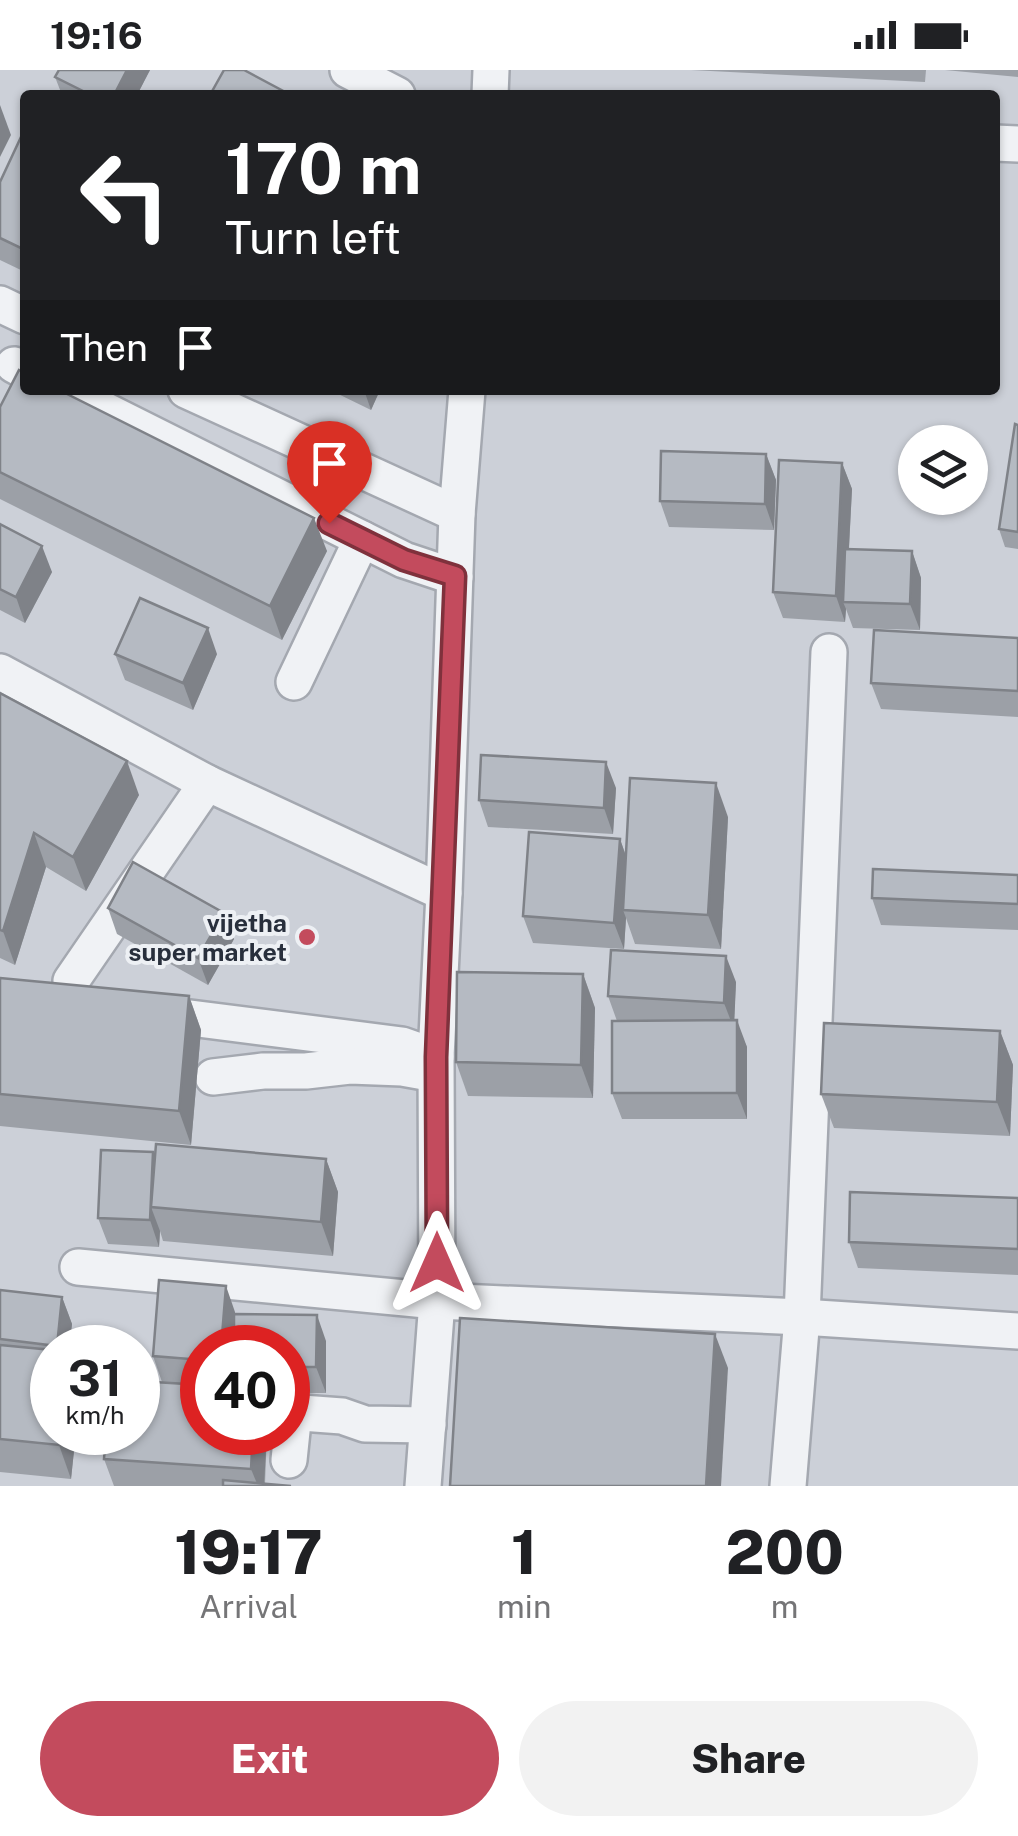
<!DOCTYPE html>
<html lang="en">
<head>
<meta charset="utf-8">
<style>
	body { margin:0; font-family:"Public Sans",sans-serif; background:#f2f2f2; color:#202124; height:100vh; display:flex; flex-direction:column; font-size:38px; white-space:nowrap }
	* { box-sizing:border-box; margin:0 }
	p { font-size:32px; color:#757577 }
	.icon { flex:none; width:55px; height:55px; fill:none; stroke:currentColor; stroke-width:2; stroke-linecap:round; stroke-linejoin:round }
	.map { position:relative; height:1416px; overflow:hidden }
	.panel { display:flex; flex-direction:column; background:#fff; flex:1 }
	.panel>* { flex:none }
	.guide { position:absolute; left:20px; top:20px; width:980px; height:305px; border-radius:10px; box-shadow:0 2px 8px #0004; background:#202124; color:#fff; overflow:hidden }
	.tools { position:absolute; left:898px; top:355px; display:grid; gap:20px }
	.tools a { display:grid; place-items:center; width:90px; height:90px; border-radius:50%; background:#fff; box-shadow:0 2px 8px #0004; font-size:50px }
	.speed { position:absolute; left:30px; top:1255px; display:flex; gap:20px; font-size:50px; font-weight:700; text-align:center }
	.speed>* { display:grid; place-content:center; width:130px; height:130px; border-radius:50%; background:#fff; box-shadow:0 2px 8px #0004; line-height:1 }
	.speed small { font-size:25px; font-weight:400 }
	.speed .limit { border:15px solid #d22; background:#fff; color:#111 }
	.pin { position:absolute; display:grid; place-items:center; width:85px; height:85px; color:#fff; margin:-102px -42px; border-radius:50% 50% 50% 0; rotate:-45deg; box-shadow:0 0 10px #0007 }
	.pin .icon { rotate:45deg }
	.me { position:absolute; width:110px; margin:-55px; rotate:0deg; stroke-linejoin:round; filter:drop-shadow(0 0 8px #0008) }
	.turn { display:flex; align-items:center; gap:35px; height:210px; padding:0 40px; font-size:45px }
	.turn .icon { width:130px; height:130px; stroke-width:2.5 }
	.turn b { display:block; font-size:70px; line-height:85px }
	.then { display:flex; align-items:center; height:95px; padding:0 40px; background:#0003; gap:20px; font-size:38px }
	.eta { display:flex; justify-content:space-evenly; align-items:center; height:170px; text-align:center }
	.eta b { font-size:60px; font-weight:800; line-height:70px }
	.action { display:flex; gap:20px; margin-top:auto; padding:20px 40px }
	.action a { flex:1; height:115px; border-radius:60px; background:#c34b5d; color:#fff; font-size:40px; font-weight:800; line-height:115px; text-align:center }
	.action a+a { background:#f2f2f2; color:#202124 }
	.status { display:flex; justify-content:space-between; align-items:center; height:70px; padding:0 50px; background:#fff; direction:ltr }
	.status svg { height:28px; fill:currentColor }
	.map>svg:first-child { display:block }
	.built { fill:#ccd0d8; fill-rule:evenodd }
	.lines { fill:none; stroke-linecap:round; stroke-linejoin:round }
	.minor-casing { stroke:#a4a8b0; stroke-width:40 }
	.minor { stroke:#f0f2f5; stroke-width:35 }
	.wall { fill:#9ca0a7 }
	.shaded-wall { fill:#7f8288 }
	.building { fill:#b5bac2; stroke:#7f8288; stroke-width:2.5 }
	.route-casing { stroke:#7f313c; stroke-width:25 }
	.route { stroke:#c34b5d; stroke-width:18 }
	.poi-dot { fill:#c34b5d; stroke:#edf0f4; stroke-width:4 }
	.labels { text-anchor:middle; stroke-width:8; stroke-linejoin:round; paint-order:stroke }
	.poi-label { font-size:25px; font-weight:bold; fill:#282f3c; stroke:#edf0f4; text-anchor:end }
</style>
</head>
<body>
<div class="status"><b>19:16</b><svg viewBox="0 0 49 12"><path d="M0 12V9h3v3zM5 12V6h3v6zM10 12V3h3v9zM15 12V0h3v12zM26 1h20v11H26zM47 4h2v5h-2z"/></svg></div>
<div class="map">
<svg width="1018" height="1416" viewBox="0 0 1018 1416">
	<rect width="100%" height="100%" fill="#dee1e6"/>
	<!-- built -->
	<path class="built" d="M0,0h1018v1416h-1018zM25,25h970v295h-970zM915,372h55v56h-55zM52,1278h86v84h-86zM202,1278h86v84h-86z"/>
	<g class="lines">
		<defs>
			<g id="minor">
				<polyline points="348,0 397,25"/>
				<polyline points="490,25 491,0"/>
				<polyline points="995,73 1018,74"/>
				<polyline points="0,234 25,246"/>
				<polyline points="14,295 25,301"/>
				<polyline points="64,320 404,490 455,507"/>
				<polyline points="186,320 457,444"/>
				<polyline points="0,602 207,713 444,823"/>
				<polyline points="294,612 362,469"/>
				<polyline points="71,911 207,713"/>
				<polyline points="151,943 402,975 436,987"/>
				<polyline points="213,1007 263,1001 306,1001 350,996 402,998 430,1003"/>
				<polyline points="78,1197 437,1231 802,1247 1018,1261"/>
				<polyline points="288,1342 342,1346 365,1354 428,1355"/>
				<polyline points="289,1390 294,1342"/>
				<polyline points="423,1416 437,1231 436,987 444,823 457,444 467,320"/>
				<polyline points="788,1416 802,1247 829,582"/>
			</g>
		</defs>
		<!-- minor casing -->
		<use href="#minor" class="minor-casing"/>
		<!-- minor -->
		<use href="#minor" class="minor"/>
	</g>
	<!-- wall -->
	<g class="wall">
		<polygon points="59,0 150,0 137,25 62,25 55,7"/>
		<polygon points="691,0 926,0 925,12"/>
		<polygon points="945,0 1018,0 1018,7"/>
		<polygon points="25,69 25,202 0,190 0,112"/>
		<polygon points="330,320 380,320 371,340"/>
		<polygon points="0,337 327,481 282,570 0,429"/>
		<polygon points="1018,355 1018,479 1005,477 999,459"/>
		<polygon points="766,384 776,410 774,460 669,457 660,431"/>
		<polygon points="842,393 852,419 849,479 912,481 921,508 920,560 853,558 846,539 845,552 783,548 773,522"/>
		<polygon points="0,454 52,502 25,553 0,540"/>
		<polygon points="1018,568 1018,647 881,639 871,613"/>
		<polygon points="115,584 217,584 193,640 125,610"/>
		<polygon points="0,623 139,725 86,821 46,797 15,895 0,888"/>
		<polygon points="616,718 613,764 488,757 479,730"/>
		<polygon points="728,747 721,879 635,874 626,848 624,879 533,873 523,846 620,769 626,786"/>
		<polygon points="1018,805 1018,860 881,855 872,828"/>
		<polygon points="108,838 224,843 234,869 208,915 117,864"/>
		<polygon points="583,904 595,938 593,1028 468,1026 456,992"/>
		<polygon points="0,908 189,926 201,960 191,1075 0,1056"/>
		<polygon points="736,912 734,950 747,977 747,1049 622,1049 612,1023 617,951 608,926"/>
		<polygon points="1000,961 1013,995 1010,1066 834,1058 821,1024"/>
		<polygon points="155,1088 326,1089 338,1122 333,1186 163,1171 160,1161 159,1177 108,1174 98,1148"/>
		<polygon points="1018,1128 1018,1205 858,1198 849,1172"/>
		<polygon points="0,1220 62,1227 72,1254 69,1278 52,1278 52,1362 76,1362 71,1409 0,1402"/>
		<polygon points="235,1242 235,1244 326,1271 326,1323 288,1323 288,1278 234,1254 202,1278 202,1315 162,1312 153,1286"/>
		<polygon points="202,1362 267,1362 265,1414 291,1416 114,1416 104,1389"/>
	</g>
	<!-- shaded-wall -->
	<g class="shaded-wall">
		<polygon points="127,0 150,0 137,25 114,25"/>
		<polygon points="0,35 11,65 0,87"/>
		<polygon points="364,320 380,320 371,340"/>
		<polygon points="766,384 776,410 774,460 765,434"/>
		<polygon points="842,393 852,419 846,532 843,532 846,539 845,552 836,526"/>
		<polygon points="314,448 327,481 282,570 270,536"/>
		<polygon points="42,476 52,502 25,553 16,527"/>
		<polygon points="912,481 921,508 920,560 910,534"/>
		<polygon points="208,558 217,584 193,640 183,613"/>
		<polygon points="127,691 139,725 86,821 73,787"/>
		<polygon points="606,692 616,718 613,764 604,738"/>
		<polygon points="716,713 728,747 721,879 708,845"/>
		<polygon points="34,763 46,797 15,895 3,861"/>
		<polygon points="620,769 629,795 623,840 626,848 624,879 614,853"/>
		<polygon points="224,843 234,869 208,915 198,888"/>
		<polygon points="726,886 736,912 734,959 724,933"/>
		<polygon points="583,904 595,938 593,1028 581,995"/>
		<polygon points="189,926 201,960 191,1075 179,1041"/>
		<polygon points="737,950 747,977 747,1049 737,1023"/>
		<polygon points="1000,961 1013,995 1010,1066 997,1032"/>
		<polygon points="153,1082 162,1108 151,1137 160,1161 159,1177 150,1150"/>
		<polygon points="326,1089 338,1122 333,1186 321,1152"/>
		<polygon points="226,1216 235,1242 232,1278 221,1278"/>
		<polygon points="62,1227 72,1254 69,1278 58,1278 57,1276"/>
		<polygon points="317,1245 326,1271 326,1323 316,1297"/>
		<polygon points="715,1264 728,1298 721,1416 706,1416"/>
		<polygon points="60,1362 76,1362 71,1409 59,1375"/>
		<polygon points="253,1362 267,1362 264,1416 258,1416 251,1399"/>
	</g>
	<!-- building -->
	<g class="building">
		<polygon points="59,0 127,0 114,25 91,25 55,7"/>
		<polygon points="224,0 244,0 287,23 286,25 210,25"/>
		<polygon points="21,67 25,69 25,180 0,168 0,112"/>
		<polygon points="19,300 25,303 25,320 59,320 314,448 270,536 0,402 0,337"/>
		<polygon points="1015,354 1018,355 1018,462 999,459"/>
		<polygon points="661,381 766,384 765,434 660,431"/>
		<polygon points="779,390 842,393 836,526 773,522"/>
		<polygon points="0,454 42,476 16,527 0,519"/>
		<polygon points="845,479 912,481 910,534 843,532"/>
		<polygon points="140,528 208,558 183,613 115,584"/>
		<polygon points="874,560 1018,568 1018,621 871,613"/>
		<polygon points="0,623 127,691 73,787 34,763 3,861 0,860"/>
		<polygon points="481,685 606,692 604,738 479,730"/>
		<polygon points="630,708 716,713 708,845 623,840"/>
		<polygon points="529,762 620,769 614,853 523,846"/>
		<polygon points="133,792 224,843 198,888 108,838"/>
		<polygon points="873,799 1018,805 1018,834 872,828"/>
		<polygon points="611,880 726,886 724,933 608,926"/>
		<polygon points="457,902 583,904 581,995 456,992"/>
		<polygon points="0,908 189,926 179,1041 0,1024"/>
		<polygon points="737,950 737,1023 612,1023 612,951"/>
		<polygon points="824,953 1000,961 997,1032 821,1024"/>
		<polygon points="156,1074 326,1089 321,1152 151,1137"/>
		<polygon points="101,1080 153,1082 150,1150 98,1148"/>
		<polygon points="850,1122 1018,1128 1018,1179 849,1172"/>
		<polygon points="159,1210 226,1216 221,1278 202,1278 202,1290 153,1286"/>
		<polygon points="0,1220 62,1227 57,1276 0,1269"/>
		<polygon points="234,1244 317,1245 316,1297 288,1297 288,1278 234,1278"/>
		<polygon points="460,1248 715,1264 706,1416 450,1416"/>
		<polygon points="0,1275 52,1280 52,1362 60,1362 59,1375 0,1369"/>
		<polygon points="138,1311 202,1315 202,1362 253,1362 251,1399 104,1389 106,1362 138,1362"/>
		<polygon points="223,1410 291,1416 223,1416"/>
	</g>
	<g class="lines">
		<defs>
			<polyline id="route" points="329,453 404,490 455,506 436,987 437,1193"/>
		</defs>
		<!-- route casing -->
		<use href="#route" class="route-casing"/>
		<!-- route -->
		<use href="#route" class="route"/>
	</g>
	<!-- markers -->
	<circle class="poi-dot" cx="307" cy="867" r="10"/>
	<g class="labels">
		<!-- poi labels -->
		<g class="poi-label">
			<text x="287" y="862">vijetha<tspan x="287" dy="29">super market</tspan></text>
		</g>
	</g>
</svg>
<div class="tools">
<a><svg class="icon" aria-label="layers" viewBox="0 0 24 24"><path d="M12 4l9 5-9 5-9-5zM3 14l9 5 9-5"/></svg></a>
</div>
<div class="speed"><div>31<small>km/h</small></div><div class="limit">40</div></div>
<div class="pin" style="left:329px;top:453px;background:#d93025"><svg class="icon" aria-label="arrive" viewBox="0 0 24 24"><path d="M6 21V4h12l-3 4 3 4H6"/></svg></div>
<svg class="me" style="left:437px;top:1193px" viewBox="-20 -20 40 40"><path d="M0-17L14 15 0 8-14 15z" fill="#c34b5d" stroke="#fff" stroke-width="4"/></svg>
<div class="guide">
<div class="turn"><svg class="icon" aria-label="left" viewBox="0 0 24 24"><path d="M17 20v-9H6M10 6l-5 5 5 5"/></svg><div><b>170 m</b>Turn left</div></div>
<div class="then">Then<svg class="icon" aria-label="arrive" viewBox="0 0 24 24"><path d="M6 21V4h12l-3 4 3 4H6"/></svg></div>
</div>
</div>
<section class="panel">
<div class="eta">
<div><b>19:17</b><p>Arrival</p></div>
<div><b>1</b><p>min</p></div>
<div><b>200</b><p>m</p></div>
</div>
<div class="action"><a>Exit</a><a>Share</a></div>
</section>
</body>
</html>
